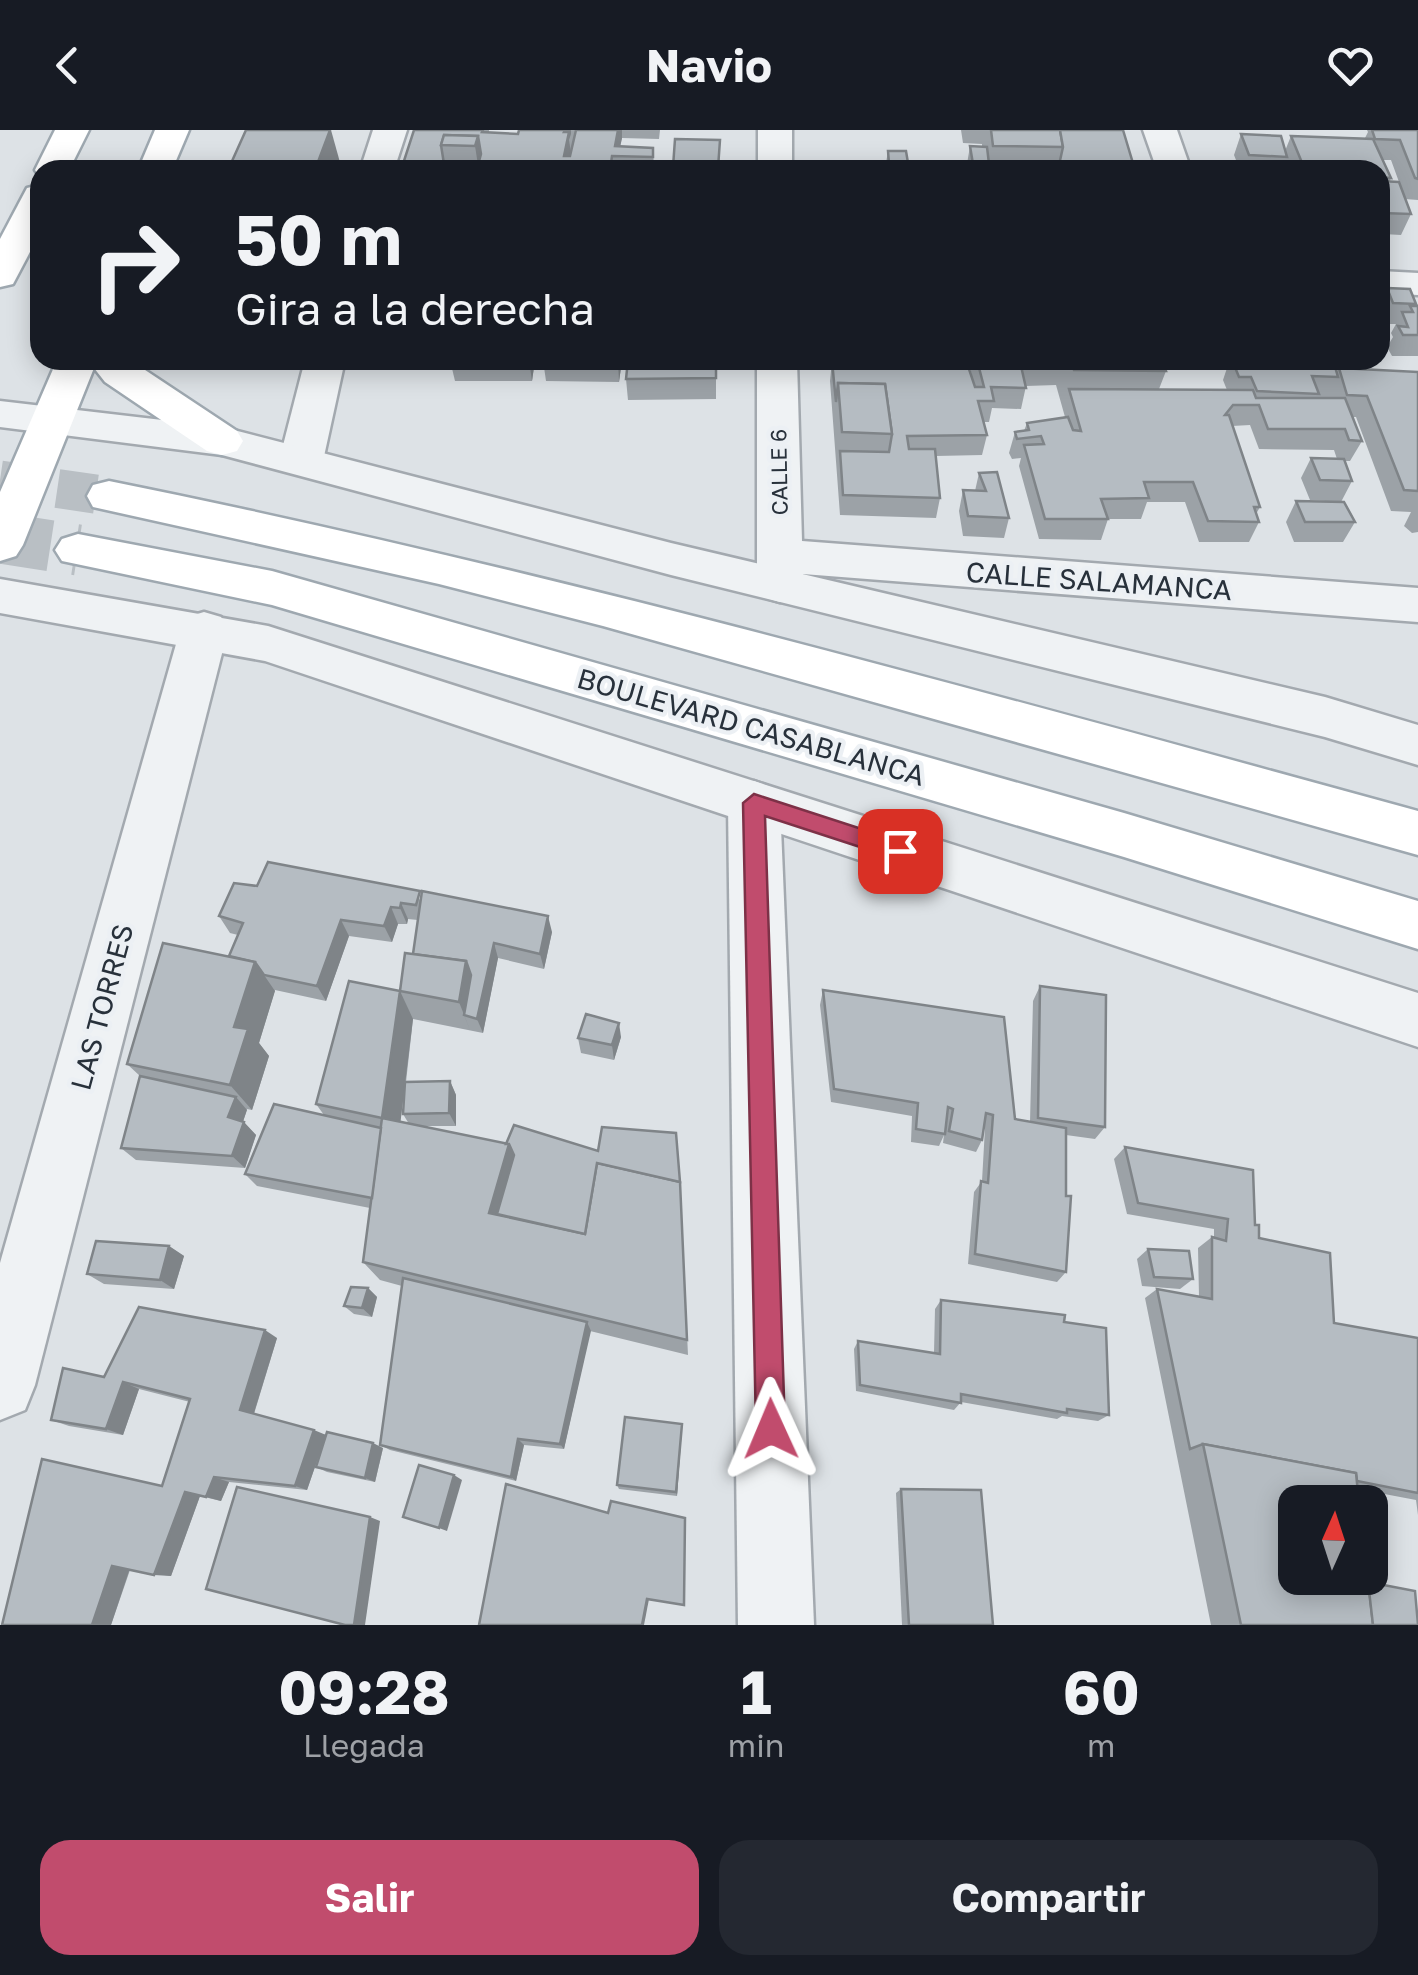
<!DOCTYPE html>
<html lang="es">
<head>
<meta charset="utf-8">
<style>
	body { margin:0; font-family:"Golos Text",sans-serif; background:#242831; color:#f1f3f6; height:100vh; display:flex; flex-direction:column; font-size:38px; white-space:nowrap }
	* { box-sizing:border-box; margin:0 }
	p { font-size:32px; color:#9ea1a6 }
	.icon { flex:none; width:55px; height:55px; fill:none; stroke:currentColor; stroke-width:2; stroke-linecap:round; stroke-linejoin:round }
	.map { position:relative; height:1495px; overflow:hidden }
	.sheet { display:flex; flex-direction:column; background:#171b24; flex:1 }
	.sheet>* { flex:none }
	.guide { position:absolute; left:30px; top:30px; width:1360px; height:210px; border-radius:30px; box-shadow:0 5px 25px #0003; background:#171b24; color:#f1f3f6; overflow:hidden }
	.needle { width:65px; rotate:3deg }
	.tools { position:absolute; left:1278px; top:1355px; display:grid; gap:20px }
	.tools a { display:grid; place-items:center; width:110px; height:110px; border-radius:20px; background:#171b24; box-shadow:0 5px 25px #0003; font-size:50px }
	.pin { position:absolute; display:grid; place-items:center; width:85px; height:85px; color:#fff; margin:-42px; border-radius:20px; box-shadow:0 5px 15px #0006 }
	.me { position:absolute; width:110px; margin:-55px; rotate:359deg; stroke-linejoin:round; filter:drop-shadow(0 0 8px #0008) }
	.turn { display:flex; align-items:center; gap:35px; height:210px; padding:0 40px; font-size:45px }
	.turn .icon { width:130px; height:130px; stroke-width:2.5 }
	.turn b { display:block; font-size:70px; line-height:85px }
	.eta { display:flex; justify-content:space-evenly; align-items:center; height:170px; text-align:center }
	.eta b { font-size:60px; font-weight:700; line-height:70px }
	.button { display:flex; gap:20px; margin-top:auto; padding:20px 40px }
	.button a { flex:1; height:115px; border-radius:30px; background:#c14c6d; color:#fff; font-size:40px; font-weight:700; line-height:115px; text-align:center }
	.button a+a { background:#242831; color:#f1f3f6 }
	header { display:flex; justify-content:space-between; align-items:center; height:130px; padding:0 40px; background:#171b24; font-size:45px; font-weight:700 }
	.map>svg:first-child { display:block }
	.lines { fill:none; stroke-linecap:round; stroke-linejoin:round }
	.primary-tunnel-far1 { stroke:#b9bfc4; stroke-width:39; stroke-dasharray:39 19; stroke-linecap:butt }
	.primary-tunnel { stroke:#b9bfc4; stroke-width:51; stroke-dasharray:51 25; stroke-linecap:butt }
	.minor-casing { stroke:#a3a9af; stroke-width:5 }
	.tertiary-casing { stroke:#a3a9af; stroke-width:5 }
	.primary-casing { stroke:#9ea8b0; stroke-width:5 }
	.minor { fill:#eff2f4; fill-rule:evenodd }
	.tertiary { fill:#eff2f4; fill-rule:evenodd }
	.primary { fill:#fff; fill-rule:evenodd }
	.wall { fill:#9ca2a7; fill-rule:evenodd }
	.shaded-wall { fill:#7f8488 }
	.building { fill:#b5bcc2; stroke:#7f8488; stroke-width:2.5 }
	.route { fill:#c14c6d; stroke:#7d3147; stroke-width:2.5 }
	.labels { text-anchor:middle; stroke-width:9; stroke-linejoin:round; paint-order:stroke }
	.far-street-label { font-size:22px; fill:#28313b; stroke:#ecf0f4 }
	.street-label { font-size:28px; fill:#28313b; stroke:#ecf0f4 }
</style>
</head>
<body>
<header><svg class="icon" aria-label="back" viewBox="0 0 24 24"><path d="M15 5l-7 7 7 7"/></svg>Navio<svg class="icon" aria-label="heart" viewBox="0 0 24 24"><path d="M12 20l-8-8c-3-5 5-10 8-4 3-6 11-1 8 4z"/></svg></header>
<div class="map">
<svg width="1418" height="1495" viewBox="0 0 1418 1495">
	<rect width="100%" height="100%" fill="#dde2e6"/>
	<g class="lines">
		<!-- primary-tunnel-far1 -->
		<polyline class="primary-tunnel-far1" points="0,350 109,366"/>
		<!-- primary-tunnel -->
		<polyline class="primary-tunnel" points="0,408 78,420"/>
		<defs>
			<g id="minor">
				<polygon points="373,0 407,0 394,40 360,40"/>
				<rect x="758" y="0" width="34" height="40"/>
				<polygon points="1143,0 1177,0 1191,40 1157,40"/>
				<polygon points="1380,141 1418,143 1418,165 1380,163"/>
				<polygon points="305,230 345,230 323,331 316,341 301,345 286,341 279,331"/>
				<polygon points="757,230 797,230 802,411 1418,458 1418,492 803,444 803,455 796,467 780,472 764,467 757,455"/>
				<polygon points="204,482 221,487 228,500 35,1255 25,1280 0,1290 0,1133 180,500 187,487"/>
				<polygon points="754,651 773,658 780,673 814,1495 738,1495 728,673 735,658"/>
			</g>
			<g id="tertiary">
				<polygon points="0,271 222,297 671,413 1325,567 1418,595 1418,635 1325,607 671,445 222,325 0,297"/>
				<polygon points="0,449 268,496 1418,863 1418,917 265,531 0,483"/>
			</g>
			<g id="primary">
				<polygon points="55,0 89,0 69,40 40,40 40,47 35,40"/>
				<polygon points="155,0 189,0 172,40 138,40"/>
				<polygon points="40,55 40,103 13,154 0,157 0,109 27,58"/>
				<polygon points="57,230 130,230 237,301 243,311 237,321 222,325 207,321 105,252 94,238 23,415 16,426 0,431 0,362"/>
				<path d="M109,351c442,89 874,211 1309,330v44l-815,-229 -164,-42 -346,-77 -6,-11 6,-11z"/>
				<polygon points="78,404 272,441 1124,683 1418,771 1418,819 1124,727 272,475 62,431 55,420 62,409"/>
			</g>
		</defs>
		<!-- minor casing -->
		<use href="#minor" class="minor-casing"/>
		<!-- tertiary casing -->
		<use href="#tertiary" class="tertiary-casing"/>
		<!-- primary casing -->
		<use href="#primary" class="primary-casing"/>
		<!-- minor -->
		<use href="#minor" class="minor"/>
		<!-- tertiary -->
		<use href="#tertiary" class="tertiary"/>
		<!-- primary -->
		<use href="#primary" class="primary"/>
	</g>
	<!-- wall -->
	<g class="wall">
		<polygon points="414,0 489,0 489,3 518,4 519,0 660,0 659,9 622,8 620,16 653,18 654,40 401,40"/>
		<polygon points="961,0 1123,0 1135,40 857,40 858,32 886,33 888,21 908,33 967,34 970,16 982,16 982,14 963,13"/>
		<path d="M1367,0h51v70l-13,-1 6,15 -10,21 -18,-1 -3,7v-71h-91l-4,-9 -3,9h-42l-6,-15 7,-21 44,17 6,-15 74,2 3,-6zM1383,30h8l8,22 -9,-1 1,-3z"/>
		<polygon points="675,9 720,10 719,40 673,40"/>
		<polygon points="1387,158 1416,174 1415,176 1418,176 1418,226 1392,226 1387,217 1393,207 1391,203 1396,194 1382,194 1380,188 1380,172"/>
		<polygon points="450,230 535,230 532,251 455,251"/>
		<polygon points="543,230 622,230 619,252 546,251"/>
		<polygon points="716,230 716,269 628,270 626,249"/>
		<polygon points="968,230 1162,230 1166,241 1159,259 1227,260 1223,250 1228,235 1208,235 1207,230 1333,230 1336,242 1339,238 1418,242 1418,402 1412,403 1404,396 1411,382 1391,381 1356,287 1352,287 1362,311 1350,331 1345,331 1352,351 1341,372 1310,370 1301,348 1311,328 1337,329 1334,320 1259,319 1250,295 1232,296 1260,377 1256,384 1259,392 1249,412 1199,412 1185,372 1147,372 1141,389 1108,389 1101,410 1039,409 1019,336 1021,328 1012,329 1009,323 1015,302 1024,301 1027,293 1065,287 1056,255 1026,256 1021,279 992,278 989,292 984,292 987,305 982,325 936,326 940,368 936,388 840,385 830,251 832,231 972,246"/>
		<polygon points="979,343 1009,388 1004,408 963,406 959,381 963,360 975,361"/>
		<polygon points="1296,371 1355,392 1343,412 1294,412 1286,392"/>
		<path d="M268,732l284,70 -8,37 -46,-11 -15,75 -70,-14 -7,63 44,-1 6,14v31h-34l259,77 7,152 -98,-24 -26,118 -40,-4 -8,36 -126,-31 -10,-5 22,-159 -22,-6 -17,-18 7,-54 -113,-22 -12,-12 79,-59 -8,-11 84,-113 13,-37 5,-34 -10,-1 -1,5h-9l-6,18 -43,-6 -23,65 -51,-11 -16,53 10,13 -17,54 -5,-1 -4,13 13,13 -11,33 -109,-8 -15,-12 19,-72 -13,-12 102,-108 9,-21 -8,-2 -11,-17 38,-30zM404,962l-1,22 6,10 -9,-2z"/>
		<polygon points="1040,856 1105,997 1095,1009 1066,1005 1066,1142 1057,1152 968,1134 974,1062 982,1051 985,998 984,998 982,1010 976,1022 943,1013 944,1005 939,1016 911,1012 912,986 831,972 820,875 823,860 1015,989 1030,992 1033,871"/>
		<polygon points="621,907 614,930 581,923 578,908"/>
		<polygon points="1125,1017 1255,1095 1259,1108 1334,1193 1418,1208 1418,1385 1416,1370 1358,1359 1368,1452 1418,1495 1211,1495 1145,1168 1157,1159 1199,1166 1198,1118 1212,1107 1214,1108 1214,1099 1127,1084 1114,1029"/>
		<polygon points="169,1116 184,1126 174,1159 104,1154 87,1144"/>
		<polygon points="1148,1119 1193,1149 1180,1159 1142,1156 1137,1129"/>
		<polygon points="368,1158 377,1167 372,1187 354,1184 344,1176"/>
		<polygon points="941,1170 1064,1192 1109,1285 1098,1291 1062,1286 1057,1289 961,1272 954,1280 856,1261 854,1219 858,1211 934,1223 935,1179"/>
		<polygon points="277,1208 254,1284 326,1305 307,1360 229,1352 221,1371 200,1366 171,1446 130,1440 111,1495 2,1495 162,1356 190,1272 139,1259 123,1305 69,1296 51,1290 104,1247"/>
		<polygon points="682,1294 677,1366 619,1359 617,1355"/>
		<polygon points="383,1318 375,1352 327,1342 316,1337"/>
		<polygon points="901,1359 993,1495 902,1495 896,1363"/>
	</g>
	<!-- shaded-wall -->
	<g class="shaded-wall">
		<polygon points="330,0 331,0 341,36 339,40 315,40"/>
		<polygon points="565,0 571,0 571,4 569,10 571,23 567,40 564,26"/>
		<polygon points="618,0 622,0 622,8 618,27 615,16"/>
		<polygon points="478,6 483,35 478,35 475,16"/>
		<polygon points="529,230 535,230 532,251"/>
		<polygon points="618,230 622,230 619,252"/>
		<polygon points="401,773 408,789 407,794 400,778"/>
		<polygon points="391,777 398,794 392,812 384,796"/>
		<polygon points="548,786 552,802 544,839 540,824"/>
		<polygon points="341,790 349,806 326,871 317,856"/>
		<polygon points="494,813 498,828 483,903 477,889"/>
		<polygon points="466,831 477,860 464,885 470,900 459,872"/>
		<polygon points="255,832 275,861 259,913 269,926 252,980 230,955 234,897"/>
		<polygon points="400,861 413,889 398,1012 382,988"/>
		<polygon points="619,893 621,907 614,930 612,915"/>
		<polygon points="450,951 456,965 456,996 449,983"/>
		<polygon points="236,967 247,980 240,1000 228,987"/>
		<polygon points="244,992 256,1005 245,1038 232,1026"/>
		<polygon points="509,1014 519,1037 495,1092 489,1083"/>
		<polygon points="169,1116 184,1126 174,1159 160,1150"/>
		<polygon points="368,1158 377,1167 372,1187 362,1178"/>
		<polygon points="587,1192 591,1201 564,1319 560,1314"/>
		<polygon points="265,1200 277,1208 253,1286 240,1280"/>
		<polygon points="123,1252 139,1259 123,1305 106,1299"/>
		<polygon points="682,1294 682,1299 677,1366 676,1362"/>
		<polygon points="314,1300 326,1305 307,1360 295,1356"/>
		<polygon points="518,1309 524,1315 516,1351 511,1347"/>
		<polygon points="373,1313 383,1318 375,1352 365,1348"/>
		<polygon points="454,1345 462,1350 447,1401 439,1398"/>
		<polygon points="214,1347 229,1352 221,1371 206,1367"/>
		<polygon points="185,1362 200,1366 171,1446 154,1445"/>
		<polygon points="370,1387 380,1391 365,1495 354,1495"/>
		<polygon points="112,1436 130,1438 111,1495 92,1495"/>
		<polygon points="647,1469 649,1469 644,1495 642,1495"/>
	</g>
	<!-- building -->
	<g class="building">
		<polygon points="246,0 330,0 315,40 228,40"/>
		<polygon points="414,0 483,0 482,2 518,4 519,0 565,0 564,2 569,2 564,26 570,26 576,0 618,0 615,16 653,18 653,27 612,26 610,40 490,40 492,35 478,35 481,24 478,6 444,5 441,15 444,34 463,34 461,40 401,40"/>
		<polygon points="991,0 1060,0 1063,17 993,16"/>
		<polygon points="1060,0 1123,0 1135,40 858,40 858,32 889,33 888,21 906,21 908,33 973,34 970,16 987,17 989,34 1059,35 1063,17"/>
		<polygon points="1372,0 1418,0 1418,49 1415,48 1400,10 1375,9"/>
		<polygon points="1241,4 1281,6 1287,27 1249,25"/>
		<polygon points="444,5 478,6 475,16 441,15"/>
		<polygon points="1291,6 1373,9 1391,48 1380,47 1380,40 1305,40"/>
		<polygon points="675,9 720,10 718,38 673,37"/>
		<polygon points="1380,51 1399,52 1411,84 1383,83 1388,94 1380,94"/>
		<polygon points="1387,158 1410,159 1416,174 1393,173"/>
		<polygon points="1410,176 1418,176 1418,205 1403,205 1398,196 1408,197 1402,182 1413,182"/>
		<polygon points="543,230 618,230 618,231"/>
		<polygon points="628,230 716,230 716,248 626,249"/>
		<polygon points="977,230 1061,230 1062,234 1021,236 1026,258 991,257 994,271 978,271 987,305 907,306 909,319 935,319 940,368 843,365 840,321 889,322 892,304 885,254 838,253 836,272 832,231 967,233 975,257 984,257"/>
		<polygon points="1071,230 1162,230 1166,241 1074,240"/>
		<polygon points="1232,230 1333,230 1338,247 1312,246 1319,264 1257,261 1251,247 1239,247"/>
		<polygon points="1339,238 1418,242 1418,361 1404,360 1367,266 1347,265"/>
		<polygon points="838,253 885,254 892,304 842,302"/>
		<polygon points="1069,259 1253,260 1256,268 1345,268 1362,311 1349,310 1345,299 1268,299 1259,275 1233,275 1225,285 1229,285 1260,377 1254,377 1259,392 1208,391 1193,352 1144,352 1149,368 1101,369 1108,389 1045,389 1024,315 1044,314 1041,306 1017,309 1015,302 1029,300 1027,293 1068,287 1073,300 1081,301"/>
		<polygon points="1311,328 1344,329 1352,351 1320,350"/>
		<polygon points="997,342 1009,388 968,386 963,360 986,361 979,343"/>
		<polygon points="1296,371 1344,372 1355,392 1305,392"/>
		<polygon points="268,732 420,761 416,775 401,773 400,778 391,777 384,796 341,790 317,856 264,845 255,832 229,826 243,793 219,786 234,753 257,756"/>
		<polygon points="422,761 548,786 540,824 494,813 477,889 464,885 471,845 466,831 413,824"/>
		<polygon points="163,813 255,832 234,897 248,899 230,955 127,934"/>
		<polygon points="405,823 466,831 459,872 400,861"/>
		<polygon points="349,851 400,861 382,988 509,1014 489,1083 585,1104 597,1033 680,1052 687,1210 363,1132 382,988 316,974"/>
		<polygon points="1040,856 1106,865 1105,997 1038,988"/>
		<polygon points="823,860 1004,887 1015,989 1066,998 1066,1066 1071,1066 1066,1142 975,1124 981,1051 988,1053 993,985 986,983 982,1010 949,1001 953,979 948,977 945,1004 916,999 918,973 834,959"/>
		<polygon points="586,884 619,893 612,915 578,908"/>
		<polygon points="140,946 236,967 228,987 244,992 232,1026 121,1018"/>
		<polygon points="450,951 449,983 403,984 405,952"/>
		<polygon points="274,974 381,998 372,1068 245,1044"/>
		<polygon points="514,995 598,1021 602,997 676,1003 680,1052 597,1033 585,1104 497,1084 514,1025 509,1014 506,1014"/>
		<polygon points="1125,1017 1253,1040 1255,1095 1259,1095 1259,1108 1330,1123 1334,1193 1418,1208 1418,1363 1357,1351 1356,1343 1203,1314 1190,1319 1157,1159 1212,1169 1212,1107 1226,1111 1228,1089 1138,1073"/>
		<polygon points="96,1111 169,1116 160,1150 87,1144"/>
		<polygon points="1148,1119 1189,1121 1193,1149 1154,1147"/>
		<polygon points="403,1148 587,1192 560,1314 518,1309 511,1347 380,1315"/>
		<polygon points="351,1157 368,1158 362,1178 344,1176"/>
		<polygon points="941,1170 1065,1185 1064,1192 1106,1198 1109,1285 1067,1279 1067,1283 961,1264 961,1273 860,1255 858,1211 940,1224"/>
		<polygon points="139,1177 265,1200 240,1280 314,1300 295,1356 214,1347 206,1367 185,1362 154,1445 112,1436 92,1495 2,1495 42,1329 162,1356 190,1269 123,1252 106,1299 51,1290 63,1238 104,1247"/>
		<polygon points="625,1287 682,1294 676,1362 617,1355"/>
		<polygon points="327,1302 373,1313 365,1348 316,1337"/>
		<polygon points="1203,1314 1356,1343 1359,1372 1295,1372 1295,1448 1368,1448 1373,1495 1241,1495"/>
		<polygon points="419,1335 454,1345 439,1398 403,1387"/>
		<polygon points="506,1354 608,1383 611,1371 685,1388 684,1475 647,1469 642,1495 479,1495"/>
		<polygon points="237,1357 370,1387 354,1495 345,1495 206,1459"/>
		<polygon points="901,1359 981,1360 993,1495 909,1495"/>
		<polygon points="1368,1452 1415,1461 1418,1495 1373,1495"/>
	</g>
	<!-- route -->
	<polygon class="route" points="754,664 908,714 911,721 900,730 765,686 785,1299 781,1310 771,1314 760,1310 756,1299 743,673"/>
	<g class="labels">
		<!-- far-street labels -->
		<g class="far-street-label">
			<text transform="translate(779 342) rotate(-91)" y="8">CALLE 6</text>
		</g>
		<!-- street labels -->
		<g class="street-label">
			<text transform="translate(1099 451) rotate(4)" y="10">CALLE SALAMANCA</text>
			<text transform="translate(751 597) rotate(16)" y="10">BOULEVARD CASABLANCA</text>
			<text transform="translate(102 877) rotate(-75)" y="10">LAS TORRES</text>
		</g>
	</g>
</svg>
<div class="tools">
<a><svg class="needle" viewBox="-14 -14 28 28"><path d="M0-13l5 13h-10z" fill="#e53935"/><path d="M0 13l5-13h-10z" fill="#9ea1a6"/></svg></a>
</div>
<div class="pin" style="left:900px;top:721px;background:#d93025"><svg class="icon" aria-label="arrive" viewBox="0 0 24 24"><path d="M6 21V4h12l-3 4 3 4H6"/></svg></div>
<svg class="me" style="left:771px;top:1299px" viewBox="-20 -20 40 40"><path d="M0-17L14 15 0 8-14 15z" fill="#c14c6d" stroke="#fff" stroke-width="4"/></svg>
<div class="guide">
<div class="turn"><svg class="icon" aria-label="right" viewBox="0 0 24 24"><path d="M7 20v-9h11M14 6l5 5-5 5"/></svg><div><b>50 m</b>Gira a la derecha</div></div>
</div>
</div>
<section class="sheet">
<div class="eta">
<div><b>09:28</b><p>Llegada</p></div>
<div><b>1</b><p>min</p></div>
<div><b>60</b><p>m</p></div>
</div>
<div class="button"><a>Salir</a><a>Compartir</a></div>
</section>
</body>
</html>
